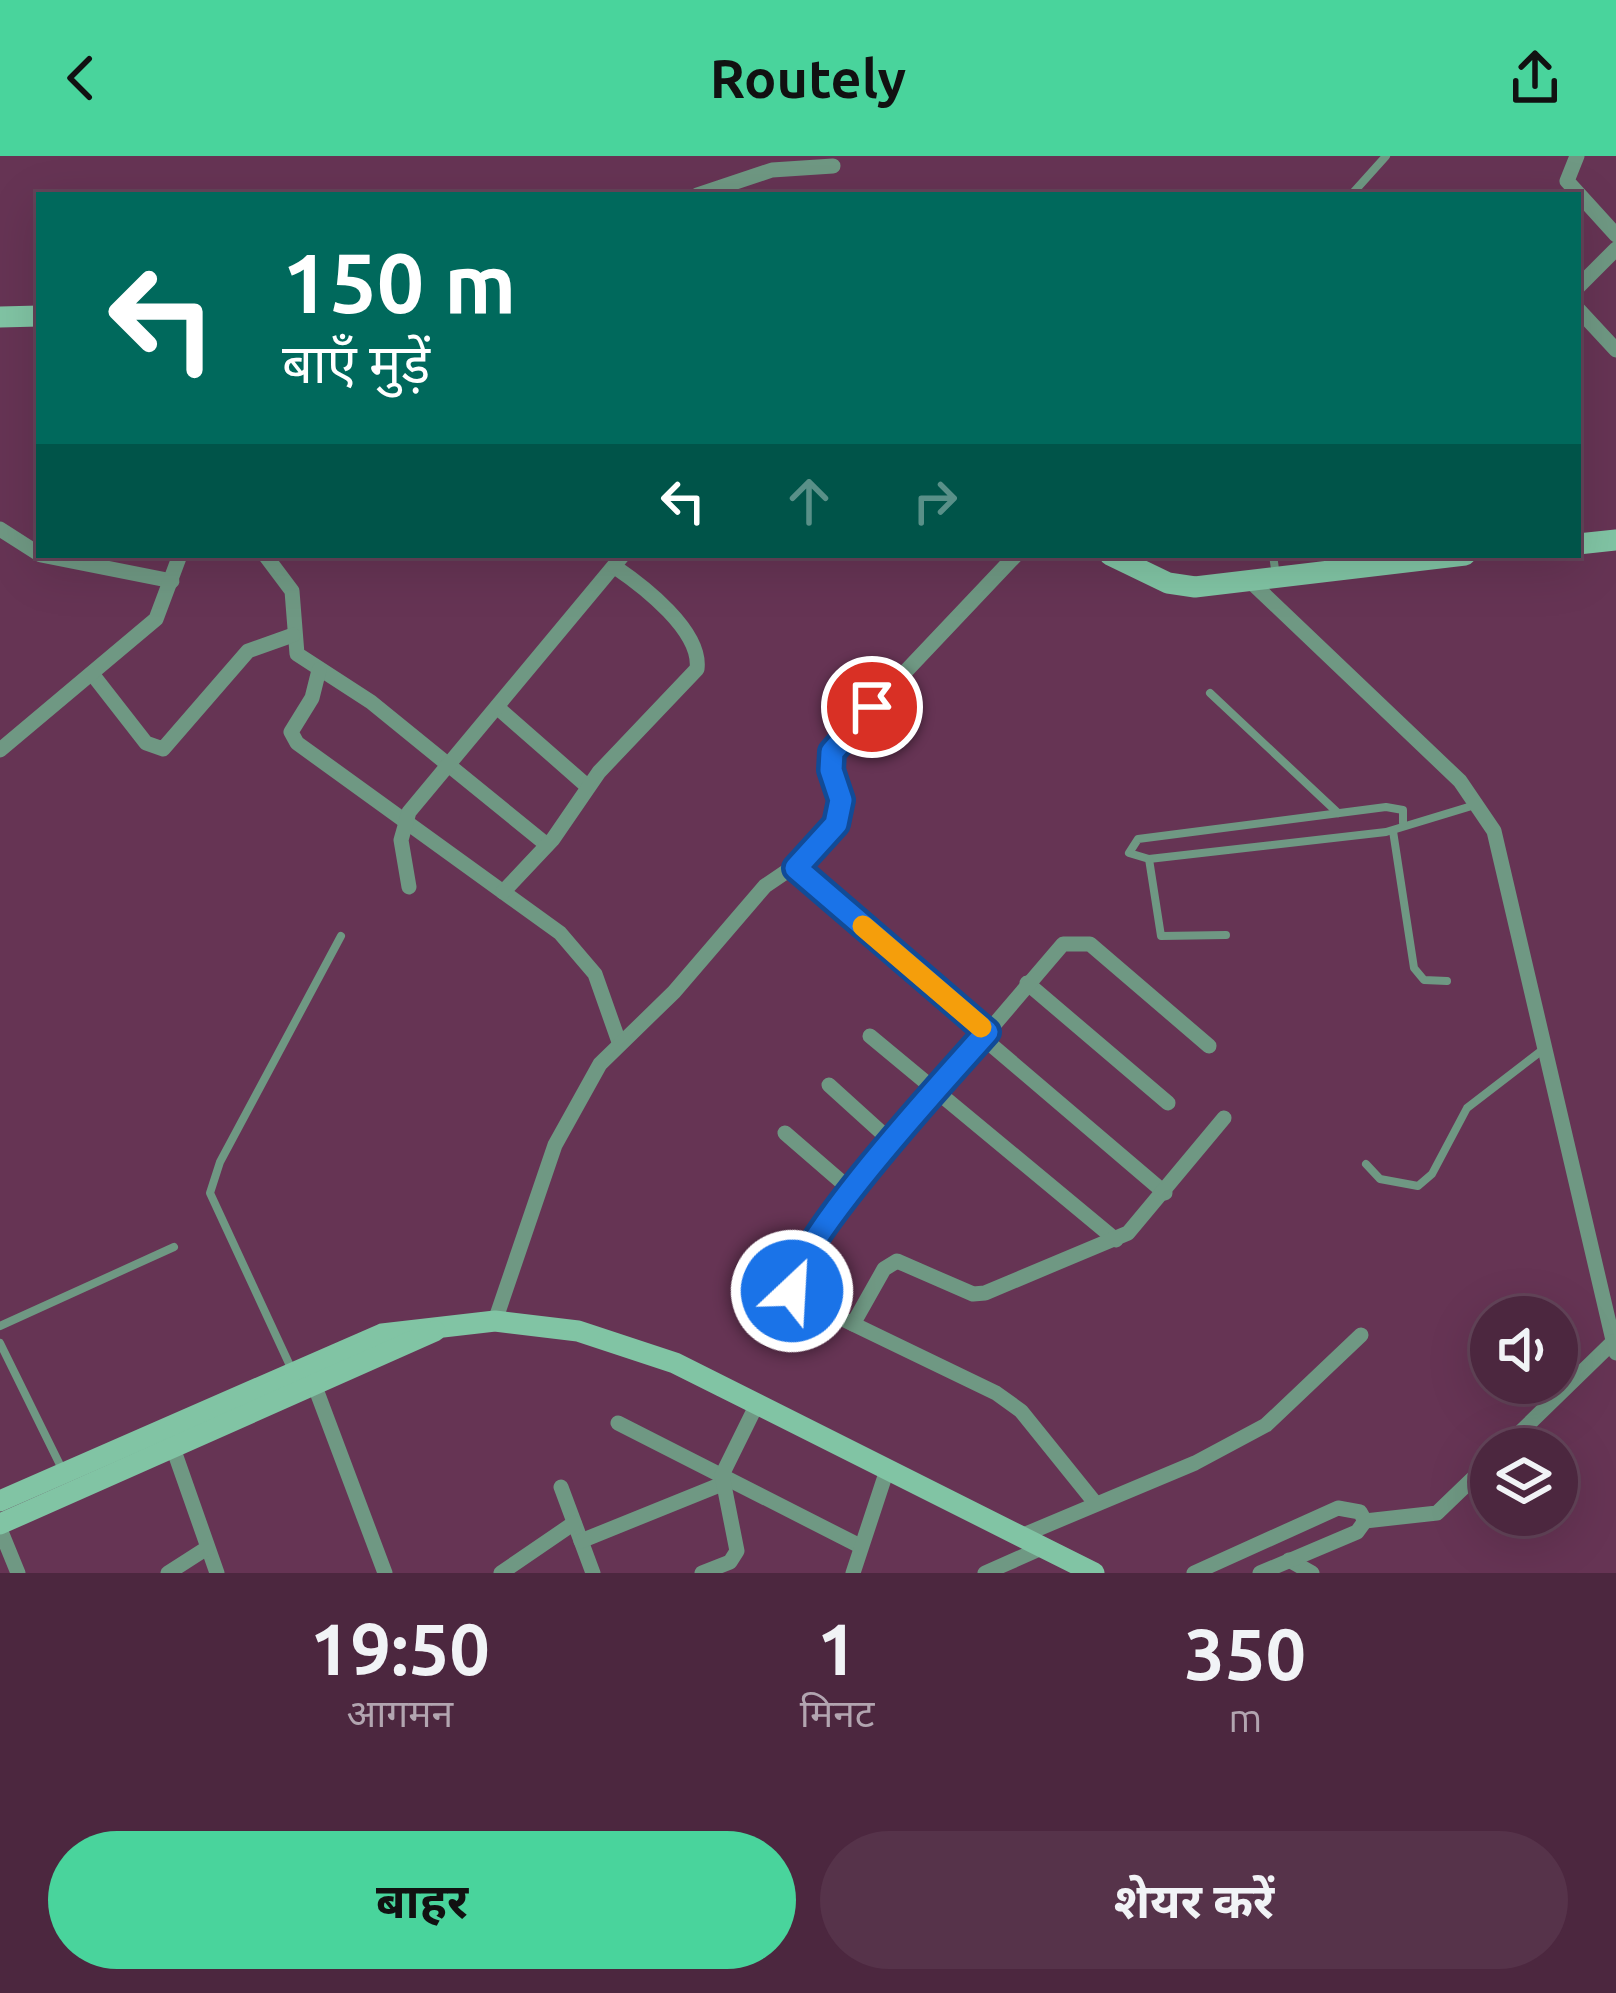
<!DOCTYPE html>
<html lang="hi">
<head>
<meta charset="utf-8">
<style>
	body { margin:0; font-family:Ubuntu,"Noto Sans Devanagari",sans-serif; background:#56334a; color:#f1f3f6; height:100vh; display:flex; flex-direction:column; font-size:45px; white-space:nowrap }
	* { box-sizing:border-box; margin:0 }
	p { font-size:39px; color:#b2a5b0 }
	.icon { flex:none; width:66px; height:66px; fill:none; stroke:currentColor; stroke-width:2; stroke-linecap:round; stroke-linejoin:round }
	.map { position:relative; height:1417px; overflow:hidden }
	.side { display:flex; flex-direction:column; background:#4c273f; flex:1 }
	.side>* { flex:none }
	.top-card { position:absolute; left:36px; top:36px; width:1545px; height:366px; border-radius:0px; box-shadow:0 12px 48px #0002,0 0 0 3px #634459; background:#00695c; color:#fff; overflow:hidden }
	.tools { position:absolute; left:1470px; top:1140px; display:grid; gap:24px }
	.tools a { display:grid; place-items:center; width:108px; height:108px; border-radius:50%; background:#4c273f; box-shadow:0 12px 48px #0002,0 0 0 3px #634459; font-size:60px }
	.pin { position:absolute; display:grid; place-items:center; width:102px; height:102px; color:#fff; margin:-51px; border:6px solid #fff; border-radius:50%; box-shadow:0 3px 12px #0007 }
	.me { position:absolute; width:132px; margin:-66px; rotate:25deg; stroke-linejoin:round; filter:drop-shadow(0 0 9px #0008) }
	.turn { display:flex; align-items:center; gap:42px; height:252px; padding:0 48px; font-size:54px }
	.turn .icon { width:156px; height:156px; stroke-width:2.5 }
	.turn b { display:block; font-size:84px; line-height:102px }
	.lanes { display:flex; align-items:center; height:114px; padding:0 48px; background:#0003; justify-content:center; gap:60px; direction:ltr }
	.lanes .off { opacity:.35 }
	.eta { display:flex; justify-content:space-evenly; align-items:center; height:204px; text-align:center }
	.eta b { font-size:72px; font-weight:700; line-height:84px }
	.button { display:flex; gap:24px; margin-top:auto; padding:24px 48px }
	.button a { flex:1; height:138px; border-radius:72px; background:#49d49c; color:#111; font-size:48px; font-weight:700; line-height:138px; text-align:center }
	.button a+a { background:#56334a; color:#f1f3f6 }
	header { display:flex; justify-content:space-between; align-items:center; height:156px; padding:0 48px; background:#49d49c; color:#111; font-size:54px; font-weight:700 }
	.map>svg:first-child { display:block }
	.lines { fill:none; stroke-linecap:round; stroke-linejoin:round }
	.lane { stroke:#6f9883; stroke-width:8 }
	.street { stroke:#6f9883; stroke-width:15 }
	.secondary { stroke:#81c4a4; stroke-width:21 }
	.route-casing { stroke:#114b97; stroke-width:30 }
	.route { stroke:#1a73e8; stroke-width:21 }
	.slow { stroke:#f59e0b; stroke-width:21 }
</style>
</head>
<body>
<header><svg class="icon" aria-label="back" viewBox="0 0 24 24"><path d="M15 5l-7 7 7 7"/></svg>Routely<svg class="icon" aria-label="share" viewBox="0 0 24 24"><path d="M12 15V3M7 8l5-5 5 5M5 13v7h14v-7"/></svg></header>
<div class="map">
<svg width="1616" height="1417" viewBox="0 0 1616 1417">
	<rect width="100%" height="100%" fill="#663454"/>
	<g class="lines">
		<!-- lane -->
		<g class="lane">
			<polyline points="1351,39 1386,0"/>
			<polyline points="1273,399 1276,420"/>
			<polyline points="1210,537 1338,657"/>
			<polyline points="1403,667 1403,654 1386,651 1138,683 1129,697 1149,703 1386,676 1475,649"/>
			<polyline points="1393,675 1414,812 1424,824 1447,825"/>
			<polyline points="1149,703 1161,780 1226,779"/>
			<polyline points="1366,1008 1380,1023 1418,1030 1432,1018 1467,952 1545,892"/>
			<polyline points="0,1170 174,1091"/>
			<polyline points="0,1187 63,1315"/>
			<polyline points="292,1214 210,1037 220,1006 341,780"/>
		</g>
		<!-- street -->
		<g class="street">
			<polyline points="1577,0 1567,25 1616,79"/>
			<polyline points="697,39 772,14 833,10"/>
			<polyline points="1578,131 1616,93"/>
			<polyline points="1578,153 1616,194"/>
			<polyline points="0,373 39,398"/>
			<polyline points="41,399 172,425"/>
			<polyline points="265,399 292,435 297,498 371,546 547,689"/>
			<polyline points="1249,424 1460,625 1494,675 1616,1197"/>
			<polyline points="319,514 312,542 291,576 297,587 560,777 595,818 619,886"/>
			<polyline points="93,519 146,587 163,593 248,495 293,479"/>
			<polyline points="497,551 587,630"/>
			<polyline points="0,594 156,463 180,399"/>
			<polyline points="796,712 987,876"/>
			<polyline points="409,731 401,684 409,656 623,399"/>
			<path d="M503,736l50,-53 46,-67 98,-103c5,-38 -54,-83 -82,-102"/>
			<polyline points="1027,827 1168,947"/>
			<polyline points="870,880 1116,1084"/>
			<polyline points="982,881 1165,1037"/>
			<polyline points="829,929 893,987"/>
			<polyline points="785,977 852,1035"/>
			<polyline points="495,1165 555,989 600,908 674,836 765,730 818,694 841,656 831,614 835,590 1016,399"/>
			<polyline points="853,1168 884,1113 897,1105 973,1138 985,1137 1128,1077 1224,962"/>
			<polyline points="314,1228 385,1417"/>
			<polyline points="618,1267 858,1389"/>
			<polyline points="172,1289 217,1417"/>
			<polyline points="1503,1293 1613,1186"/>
			<polyline points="561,1331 593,1417"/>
			<polyline points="1096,1348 1021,1255 996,1237 795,1140 791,1129 805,1099 847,1041 1063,788 1090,788 1209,890"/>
			<polyline points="1365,1365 1437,1357 1491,1305"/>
			<polyline points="0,1373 18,1417"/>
			<polyline points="1021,1380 1195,1307 1266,1269 1361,1179"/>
			<polyline points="581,1385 722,1328"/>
			<polyline points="1289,1404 1312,1417"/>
			<polyline points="168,1417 207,1392"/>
			<polyline points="501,1417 574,1367"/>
			<polyline points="702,1417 730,1406 737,1395 722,1319 757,1248"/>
			<polyline points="853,1417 887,1314"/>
			<polyline points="985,1417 1044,1391"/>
			<polyline points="1194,1417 1338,1352 1360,1356 1365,1365 1357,1376 1260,1417"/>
		</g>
		<!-- secondary -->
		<g class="secondary">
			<polyline points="0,161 39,160"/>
			<polyline points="1578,388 1616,384"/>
			<polyline points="1110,399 1168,427 1195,431 1465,399"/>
			<polyline points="0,1345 382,1178 495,1165 578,1175 675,1207 1094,1417"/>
			<polyline points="0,1368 435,1175"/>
		</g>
	</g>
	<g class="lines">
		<defs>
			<path id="route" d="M792,1135c0,-47 157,-216 195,-259l-191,-164 40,-44 5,-24 -10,-30 1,-18 40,-45"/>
		</defs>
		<!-- route casing -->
		<use href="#route" class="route-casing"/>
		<!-- route -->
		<use href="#route" class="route"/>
		<!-- slow -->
		<polyline class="slow" points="863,770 981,871"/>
	</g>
</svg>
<div class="tools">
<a><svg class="icon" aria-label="sound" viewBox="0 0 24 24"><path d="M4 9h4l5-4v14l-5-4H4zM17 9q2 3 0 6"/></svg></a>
<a><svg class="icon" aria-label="layers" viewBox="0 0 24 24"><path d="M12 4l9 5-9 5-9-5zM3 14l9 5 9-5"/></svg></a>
</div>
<div class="pin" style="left:872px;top:551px;background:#d93025"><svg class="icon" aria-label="arrive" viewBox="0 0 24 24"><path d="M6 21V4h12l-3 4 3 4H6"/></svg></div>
<svg class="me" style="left:792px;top:1135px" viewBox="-20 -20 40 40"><circle r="17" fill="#1a73e8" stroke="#fff" stroke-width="3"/><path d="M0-11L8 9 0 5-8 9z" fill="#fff"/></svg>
<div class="top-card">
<div class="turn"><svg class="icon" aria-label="left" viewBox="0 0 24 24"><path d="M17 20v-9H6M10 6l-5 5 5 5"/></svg><div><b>150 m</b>बाएँ मुड़ें</div></div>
<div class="lanes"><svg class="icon" aria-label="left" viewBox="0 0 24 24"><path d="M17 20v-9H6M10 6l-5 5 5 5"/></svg><svg class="icon off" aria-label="ahead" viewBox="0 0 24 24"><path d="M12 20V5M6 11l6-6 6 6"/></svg><svg class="icon off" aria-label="right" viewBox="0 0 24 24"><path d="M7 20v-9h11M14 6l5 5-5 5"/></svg></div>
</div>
</div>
<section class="side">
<div class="eta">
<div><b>19:50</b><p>आगमन</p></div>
<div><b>1</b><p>मिनट</p></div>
<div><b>350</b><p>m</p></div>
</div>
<div class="button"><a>बाहर</a><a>शेयर करें</a></div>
</section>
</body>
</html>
